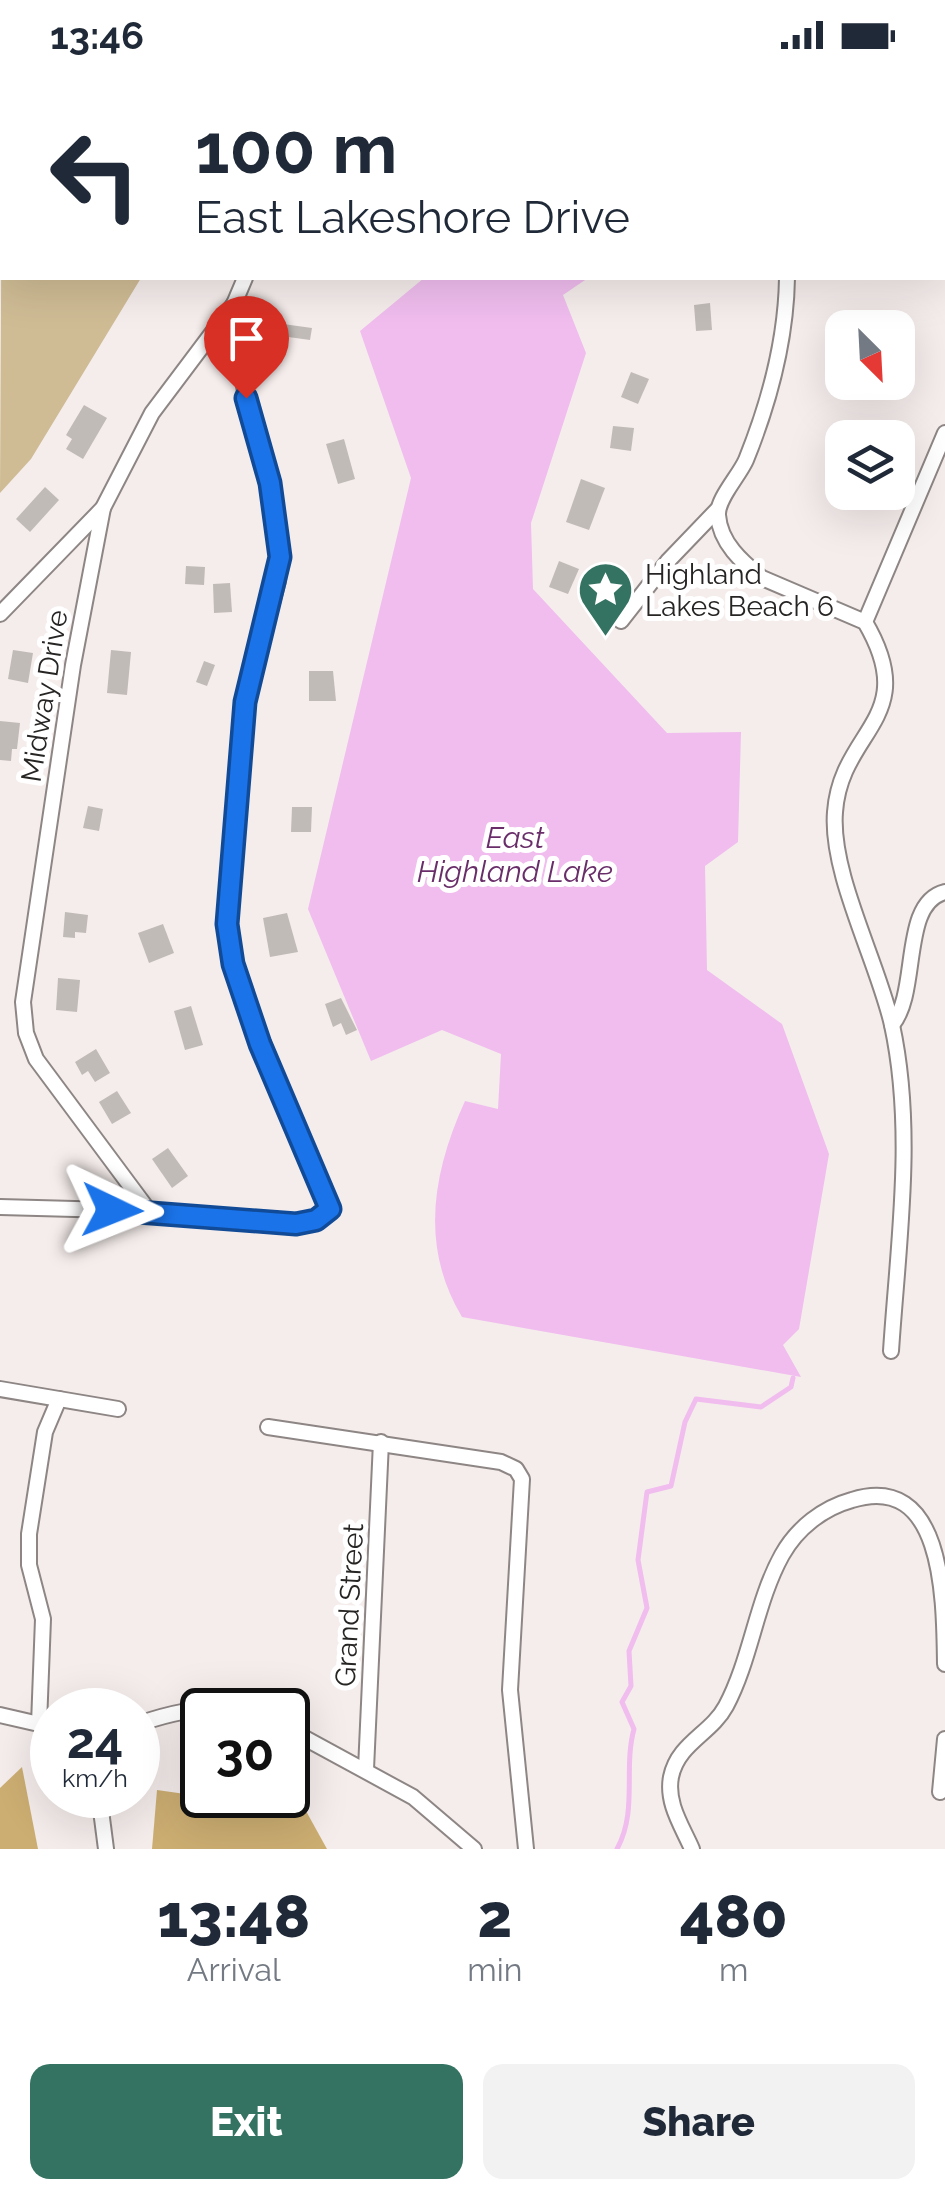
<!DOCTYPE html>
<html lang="en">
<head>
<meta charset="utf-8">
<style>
	body { margin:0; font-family:Raleway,sans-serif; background:#f2f2f3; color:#1f2937; height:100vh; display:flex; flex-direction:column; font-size:38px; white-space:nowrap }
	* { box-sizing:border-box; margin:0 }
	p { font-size:32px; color:#747a83 }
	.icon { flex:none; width:55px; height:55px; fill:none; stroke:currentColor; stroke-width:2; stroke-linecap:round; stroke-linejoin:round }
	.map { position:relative; height:1779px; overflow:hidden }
	.sheet { display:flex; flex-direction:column; background:#fff; flex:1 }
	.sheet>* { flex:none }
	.hud { position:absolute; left:0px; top:0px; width:945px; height:210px; box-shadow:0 10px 40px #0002; background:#fff; color:#1f2937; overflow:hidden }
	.needle { width:65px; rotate:156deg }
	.tools { position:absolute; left:825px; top:240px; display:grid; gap:20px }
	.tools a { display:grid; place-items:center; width:90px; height:90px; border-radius:20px; background:#fff; box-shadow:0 10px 40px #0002; font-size:50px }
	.speed { position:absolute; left:30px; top:1618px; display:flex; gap:20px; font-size:50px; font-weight:700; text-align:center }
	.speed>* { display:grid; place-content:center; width:130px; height:130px; border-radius:50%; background:#fff; box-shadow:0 10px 40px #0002; line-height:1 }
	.speed small { font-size:25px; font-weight:400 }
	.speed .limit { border:5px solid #111; border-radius:15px; background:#fff; color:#111 }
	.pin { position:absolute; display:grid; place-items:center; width:85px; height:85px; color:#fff; margin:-102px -42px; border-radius:50% 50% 50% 0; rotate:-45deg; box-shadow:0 0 10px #0007 }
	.pin .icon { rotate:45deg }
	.me { position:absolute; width:110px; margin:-55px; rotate:92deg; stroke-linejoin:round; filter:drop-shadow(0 0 8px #0008) }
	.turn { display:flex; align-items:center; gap:35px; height:210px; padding:0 30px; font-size:45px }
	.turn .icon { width:130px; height:130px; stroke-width:2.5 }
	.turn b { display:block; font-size:70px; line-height:85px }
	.eta { display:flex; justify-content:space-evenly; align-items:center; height:170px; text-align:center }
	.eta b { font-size:60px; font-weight:800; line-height:70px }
	.primary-button { display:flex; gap:20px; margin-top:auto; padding:20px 30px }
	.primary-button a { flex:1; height:115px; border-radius:20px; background:#347361; color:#fff; font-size:40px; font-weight:800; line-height:115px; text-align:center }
	.primary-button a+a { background:#f2f2f3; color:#1f2937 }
	.status { display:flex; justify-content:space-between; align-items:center; height:70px; padding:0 50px; background:#fff; direction:ltr }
	.status svg { height:28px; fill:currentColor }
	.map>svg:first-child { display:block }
	.green { fill:#cfbc95 }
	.forest { fill:#ccae72 }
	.water { fill:#f0bdee }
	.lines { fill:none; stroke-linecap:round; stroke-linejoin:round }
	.stream { stroke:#f0bdee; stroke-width:5 }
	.building { fill:#c1bbb7 }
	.minor-casing { stroke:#8d8685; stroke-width:18 }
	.tertiary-casing { stroke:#8d8685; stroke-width:21 }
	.minor { stroke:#fff; stroke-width:14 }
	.tertiary { stroke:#fff; stroke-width:18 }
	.route-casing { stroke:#114b97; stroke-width:25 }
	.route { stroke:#1a73e8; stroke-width:18 }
	.labels { text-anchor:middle; stroke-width:10; stroke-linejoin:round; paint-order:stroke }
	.poi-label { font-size:28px; fill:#272524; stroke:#fff; text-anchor:start }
	.street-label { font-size:28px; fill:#272524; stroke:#fff }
	.water-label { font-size:30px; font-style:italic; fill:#692e69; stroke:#fff }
</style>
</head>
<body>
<div class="status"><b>13:46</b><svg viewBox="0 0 49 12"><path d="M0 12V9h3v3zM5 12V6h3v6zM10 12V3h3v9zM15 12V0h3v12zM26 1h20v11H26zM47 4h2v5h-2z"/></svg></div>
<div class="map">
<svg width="945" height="1779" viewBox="0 0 945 1779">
	<rect width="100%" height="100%" fill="#f5edec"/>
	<!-- green -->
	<polygon class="green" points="2,43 2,208 141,208 31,389 0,423"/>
	<!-- forest -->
	<g class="forest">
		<polygon points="22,1697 38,1779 0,1779 0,1718"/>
		<polygon points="157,1720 306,1741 327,1779 152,1779"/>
	</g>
	<!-- water -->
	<path class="water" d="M424,208h164l-25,17 23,58 -55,170 2,66 134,144 74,-1 -3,110 -33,24 2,104 75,54 47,130 -30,175 -16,16 18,32 -339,-60c-42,-70 -30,-143 3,-216l33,8 3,-55 -59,-24 -71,31 -63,-152 103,-431 -51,-147z"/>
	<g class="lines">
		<!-- stream -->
		<path class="stream" d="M617,1779c21,-38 6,-80 17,-120l-12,-27 9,-16 -2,-35 18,-43 -9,-48 9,-68 24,-6 14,-64 11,-23 65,8 30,-20 2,-9"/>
	</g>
	<!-- building -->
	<g class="building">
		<polygon points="710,233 712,260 696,261 694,235"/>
		<polygon points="283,254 312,258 310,270 281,266"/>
		<polygon points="631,302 649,309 638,334 621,327"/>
		<polygon points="84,335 107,348 83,389 66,379 72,369 66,365"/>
		<polygon points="613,356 634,358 631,381 610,378"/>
		<polygon points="344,369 355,409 338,414 326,374"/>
		<polygon points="581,409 605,418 589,460 566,452"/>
		<polygon points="45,417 59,430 30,462 16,449"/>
		<polygon points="559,491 579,499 568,524 549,517"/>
		<polygon points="186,496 205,497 204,515 185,514"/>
		<polygon points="230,513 232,542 214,543 213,514"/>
		<polygon points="13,580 33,583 28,613 8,609"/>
		<polygon points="111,580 131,582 127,625 107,623"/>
		<polygon points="204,591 215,595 207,616 196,612"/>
		<polygon points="309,601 333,601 336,631 309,631"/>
		<polygon points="0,651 20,653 17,679 12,679 11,691 0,690"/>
		<polygon points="88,736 103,739 99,761 83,758"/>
		<polygon points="292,737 312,737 311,762 291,762"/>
		<polygon points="65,842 88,845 86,863 75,862 75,868 63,867"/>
		<polygon points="287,843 298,882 270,887 263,848"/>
		<polygon points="163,854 174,883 149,893 138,863"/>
		<polygon points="58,908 80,910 77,942 56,940"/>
		<polygon points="341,928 357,960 346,965 341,953 333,957 325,934"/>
		<polygon points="191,936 203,975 185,980 174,941"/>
		<polygon points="96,979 110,1003 95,1012 88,1001 82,1005 75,992"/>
		<polygon points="117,1021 131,1043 112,1054 99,1032"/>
		<polygon points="168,1078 188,1106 172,1118 152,1089"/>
	</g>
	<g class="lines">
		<defs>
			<g id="minor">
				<polyline points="326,2 327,0"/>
				<polyline points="785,2 785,0"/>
				<path d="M787,208c-1,62 -18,125 -41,182 -7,16 -29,39 -28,55 2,28 24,47 44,63l103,44c57,97 -24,107 -30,190 -5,62 43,150 57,213 23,106 6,219 -1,326"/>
				<polyline points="103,438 73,595 23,932 26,963 36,989 149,1141"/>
				<polyline points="0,544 103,438 152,343 234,234"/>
				<polyline points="621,551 668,491 717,440"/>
				<polyline points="865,552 945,363"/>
				<path d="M892,955c28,-33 8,-122 53,-133"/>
				<polyline points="0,1137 149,1141 296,1153 316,1150 331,1139 270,999 242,923 227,854 245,632 278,511 280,487 270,413 246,328 236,268 234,234 245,208"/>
				<polyline points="0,1319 118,1339"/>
				<polyline points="268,1357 501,1392 516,1399 522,1409 510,1620 526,1779"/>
				<polyline points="0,1645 52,1657"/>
				<polyline points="39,1654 43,1549 29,1495 29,1464 45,1362 59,1329"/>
				<path d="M138,1654c30,-10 60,-18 92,-14"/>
				<polyline points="288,1659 413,1727 474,1779"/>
				<polyline points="366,1699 381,1372"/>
				<polyline points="940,1722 945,1669"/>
				<polyline points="99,1725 106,1779"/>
				<path d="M692,1779c-10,-23 -26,-46 -21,-72 7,-34 40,-43 55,-71 25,-47 30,-104 56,-151 15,-27 41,-47 70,-55 93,-29 92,102 93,164"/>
			</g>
			<g id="tertiary">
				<polyline points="810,0 811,2"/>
				<polyline points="942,192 945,195"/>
			</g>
		</defs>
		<!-- minor casing -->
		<use href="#minor" class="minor-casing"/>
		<!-- tertiary casing -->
		<use href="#tertiary" class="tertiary-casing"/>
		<!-- minor -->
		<use href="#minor" class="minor"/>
		<!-- tertiary -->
		<use href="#tertiary" class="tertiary"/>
	</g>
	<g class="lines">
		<defs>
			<polyline id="route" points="112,1140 296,1154 316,1150 330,1139 260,974 233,894 227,854 245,632 280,487 270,413 246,328"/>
		</defs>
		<!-- route casing -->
		<use href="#route" class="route-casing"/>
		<!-- route -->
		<use href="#route" class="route"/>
	</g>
	<!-- icons -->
	<defs>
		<symbol id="sight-pin" viewBox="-11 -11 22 30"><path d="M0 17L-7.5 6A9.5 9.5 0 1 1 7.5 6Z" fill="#347361" stroke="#fff"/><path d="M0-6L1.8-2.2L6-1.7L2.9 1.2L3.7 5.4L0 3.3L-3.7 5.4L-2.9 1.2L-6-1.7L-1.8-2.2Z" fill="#fff"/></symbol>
	</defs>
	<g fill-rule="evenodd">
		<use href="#sight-pin" x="574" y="488" width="63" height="86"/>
	</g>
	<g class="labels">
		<!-- poi labels -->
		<g class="poi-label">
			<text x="645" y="514">Highland<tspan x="645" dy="32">Lakes Beach 6</tspan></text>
		</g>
		<!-- street labels -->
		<g class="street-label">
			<text transform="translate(44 626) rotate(-81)" y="10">Midway Drive</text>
			<text transform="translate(349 1535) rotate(-87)" y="10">Grand Street</text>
		</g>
		<!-- water labels -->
		<g class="water-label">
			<text x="515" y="778">East<tspan x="515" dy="34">Highland Lake</tspan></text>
		</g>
	</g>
</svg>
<div class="tools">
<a><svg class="needle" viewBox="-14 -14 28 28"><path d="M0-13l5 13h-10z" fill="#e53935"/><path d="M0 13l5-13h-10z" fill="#747a83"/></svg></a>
<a><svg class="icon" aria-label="layers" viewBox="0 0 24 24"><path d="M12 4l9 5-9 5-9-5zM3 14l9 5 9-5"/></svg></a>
</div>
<div class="speed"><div>24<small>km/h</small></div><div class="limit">30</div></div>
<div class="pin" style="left:246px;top:328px;background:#d93025"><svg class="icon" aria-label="arrive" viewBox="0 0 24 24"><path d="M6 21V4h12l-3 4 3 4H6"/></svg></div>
<svg class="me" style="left:112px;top:1140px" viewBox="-20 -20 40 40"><path d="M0-17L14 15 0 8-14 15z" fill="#1a73e8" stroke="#fff" stroke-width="4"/></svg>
<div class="hud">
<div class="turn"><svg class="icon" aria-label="left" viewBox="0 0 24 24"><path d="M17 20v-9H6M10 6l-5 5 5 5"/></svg><div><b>100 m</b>East Lakeshore Drive</div></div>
</div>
</div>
<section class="sheet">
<div class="eta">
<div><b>13:48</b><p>Arrival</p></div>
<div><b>2</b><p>min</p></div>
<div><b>480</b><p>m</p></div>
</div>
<div class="primary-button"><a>Exit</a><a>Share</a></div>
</section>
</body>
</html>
